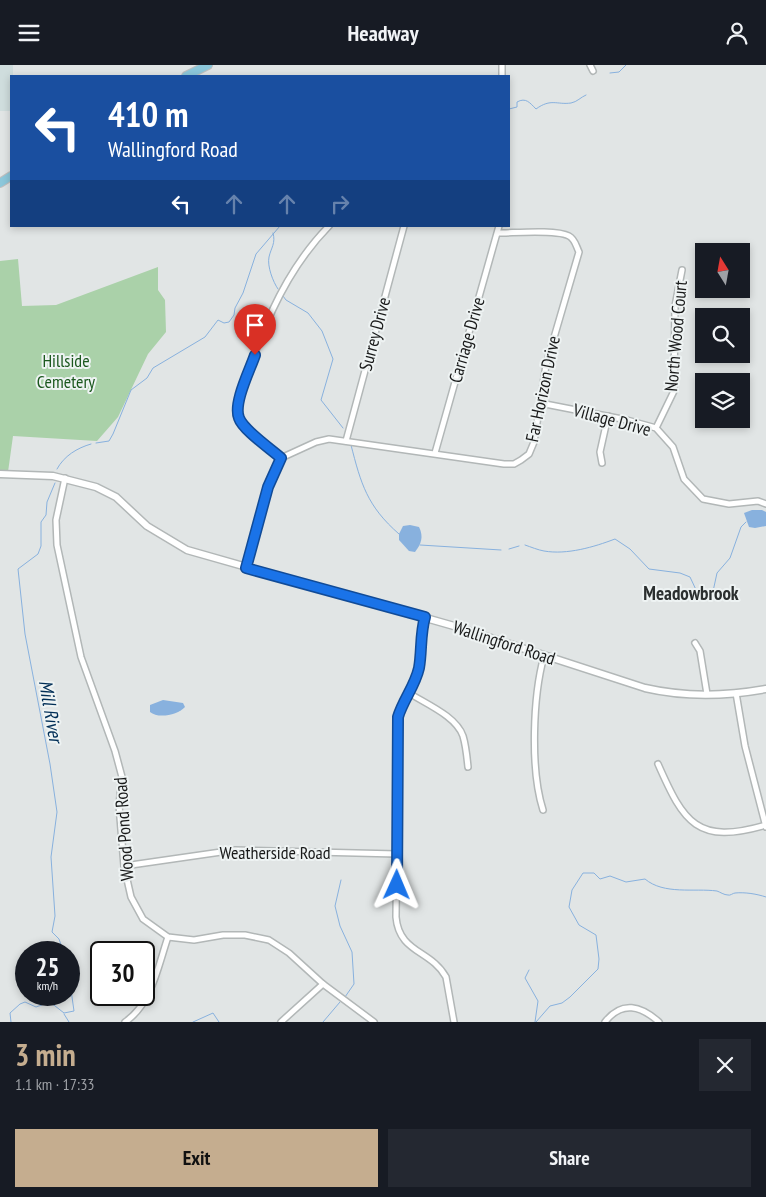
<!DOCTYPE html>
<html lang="en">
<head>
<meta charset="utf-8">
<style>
	body { margin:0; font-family:"PT Sans Narrow",sans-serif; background:#242831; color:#f1f3f6; height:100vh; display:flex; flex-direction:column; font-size:19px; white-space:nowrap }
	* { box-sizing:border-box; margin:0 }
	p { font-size:16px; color:#9ea1a6 }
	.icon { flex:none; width:28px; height:28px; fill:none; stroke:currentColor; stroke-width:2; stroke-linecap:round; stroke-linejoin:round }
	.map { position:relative; height:957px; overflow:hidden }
	.details { display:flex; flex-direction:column; background:#171b24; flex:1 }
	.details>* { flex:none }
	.banner { position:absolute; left:10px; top:10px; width:500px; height:152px; border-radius:0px; box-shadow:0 2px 8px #0003; background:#1a4fa0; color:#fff; overflow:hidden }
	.needle { width:32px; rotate:349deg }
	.controls { position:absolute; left:695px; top:178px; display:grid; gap:10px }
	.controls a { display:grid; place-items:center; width:55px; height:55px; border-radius:0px; background:#171b24; box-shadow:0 2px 8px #0003; font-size:25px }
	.speed { position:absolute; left:15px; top:876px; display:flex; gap:10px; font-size:25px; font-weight:700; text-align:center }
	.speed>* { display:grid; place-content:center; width:65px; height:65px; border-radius:50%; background:#171b24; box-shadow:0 2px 8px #0003; line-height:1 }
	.speed small { font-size:12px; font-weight:400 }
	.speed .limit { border:2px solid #111; border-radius:8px; background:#fff; color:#111 }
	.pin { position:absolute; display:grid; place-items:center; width:42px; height:42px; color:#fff; margin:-51px -21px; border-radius:50% 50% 50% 0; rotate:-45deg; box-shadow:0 0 5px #0007 }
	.pin .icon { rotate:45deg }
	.me { position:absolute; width:55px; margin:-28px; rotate:1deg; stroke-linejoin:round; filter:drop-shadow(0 0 4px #0008) }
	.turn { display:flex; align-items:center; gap:18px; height:105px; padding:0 15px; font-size:22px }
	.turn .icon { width:65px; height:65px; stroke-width:2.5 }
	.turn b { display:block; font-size:35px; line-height:42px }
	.lanes { display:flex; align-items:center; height:48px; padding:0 15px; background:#0003; justify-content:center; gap:25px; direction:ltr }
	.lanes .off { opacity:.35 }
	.round { display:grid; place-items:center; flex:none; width:52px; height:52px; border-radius:0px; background:#242831 }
	.headline { display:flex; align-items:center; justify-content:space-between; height:85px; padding:0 15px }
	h1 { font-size:30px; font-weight:800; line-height:38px; color:#c5ad8f }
	.cta { display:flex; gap:10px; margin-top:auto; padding:10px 15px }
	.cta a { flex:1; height:58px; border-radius:0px; background:#c5ad8f; color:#111; font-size:20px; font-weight:800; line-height:58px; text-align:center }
	.cta a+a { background:#242831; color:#f1f3f6 }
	header { display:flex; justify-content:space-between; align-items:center; height:65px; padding:0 15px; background:#171b24; font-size:22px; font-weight:800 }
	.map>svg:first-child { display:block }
	.built { fill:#cfdddd }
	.green { fill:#aad1a9 }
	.water { fill:#88b1de }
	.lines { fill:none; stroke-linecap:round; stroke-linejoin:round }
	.stream { stroke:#88b1de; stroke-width:1 }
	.minor-casing { stroke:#b2b7b7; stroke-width:8 }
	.tertiary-casing { stroke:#b2b7b7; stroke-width:9 }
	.primary-casing { stroke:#bfbfbf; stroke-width:10 }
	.minor { stroke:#fff; stroke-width:5 }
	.tertiary { stroke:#fff; stroke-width:6 }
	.primary { stroke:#8cc7da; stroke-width:8 }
	.route-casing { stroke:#114b97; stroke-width:12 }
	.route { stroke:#1a73e8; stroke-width:9 }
	.labels { text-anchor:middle; stroke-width:4; stroke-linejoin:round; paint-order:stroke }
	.street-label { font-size:18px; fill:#191a1a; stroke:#eef3f3 }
	.park-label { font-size:18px; fill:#1b581e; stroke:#eef3f3 }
	.neighbourhood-label { font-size:19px; font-weight:bold; fill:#2b2f2f; stroke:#eef3f3 }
	.water-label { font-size:19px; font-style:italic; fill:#002e56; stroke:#eef3f3 }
</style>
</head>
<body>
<header><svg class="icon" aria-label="menu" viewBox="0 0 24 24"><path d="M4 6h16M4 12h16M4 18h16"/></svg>Headway<svg class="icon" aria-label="person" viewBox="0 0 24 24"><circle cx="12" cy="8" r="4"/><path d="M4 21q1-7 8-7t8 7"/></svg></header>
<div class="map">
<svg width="766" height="957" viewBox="0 0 766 957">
	<rect width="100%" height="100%" fill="#e1e5e5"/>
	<!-- built -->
	<polygon class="built" points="0,0 13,0 13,11 11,11 11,46 0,46"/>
	<!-- green -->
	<polygon class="green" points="18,194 22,241 56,240 158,202 158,225 165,235 166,267 148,289 118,352 97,376 13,371 8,407 0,406 0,196"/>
	<!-- water -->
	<g class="water">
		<polygon points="752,445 762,445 766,447 766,461 755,463 749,462 744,448"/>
		<path d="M410,460l9,2c5,10 2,17 -4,25l-6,-1 -10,-11v-6l4,-8z"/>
		<path d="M163,635l20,3 2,4c-7,8 -27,12 -35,5v-7z"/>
	</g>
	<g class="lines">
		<!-- stream -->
		<g class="stream">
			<polyline points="610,8 619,7 626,0"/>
			<path d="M509,44l8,-2v-5c9,-5 13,1 19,7 15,-11 21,-4 35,-6 6,-1 10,-6 15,-8"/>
			<path d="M273,168c3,10 -2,15 -4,24 -2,9 4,25 9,32"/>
			<polyline points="283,231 286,235 308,248 322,266 333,294 321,335 343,363"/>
			<polyline points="96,378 109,376 113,369 131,325 147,313 153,303 205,272 218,255 224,258 229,257 234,250 235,243 243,228 256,189 280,161"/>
			<path d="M351,380c10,39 16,61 48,89"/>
			<path d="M57,404c7,-13 20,-21 34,-25"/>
			<polyline points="55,418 47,437 46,450 41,457 41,481 38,489 18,504 25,569 50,699 57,747 51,792 55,851 52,867 59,874 64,888"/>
			<polyline points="420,480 501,485"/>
			<path d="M525,480c6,2 13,5 19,6 23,4 50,-4 71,-12l15,10 19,20 31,4 10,4 8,17 4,4 10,-2 5,-23 13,-15 11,-31 5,-5"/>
			<polyline points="509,484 519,481"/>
			<polyline points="341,815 335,841 340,861 352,887 354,919 345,932"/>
			<polyline points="529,905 525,913 538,936 535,957"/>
			<polyline points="64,949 69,957"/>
			<polyline points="11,957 10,948 20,939 25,937 36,942 50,937 64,948 74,946 69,911"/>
			<polyline points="193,957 213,948 219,957"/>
			<polyline points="323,957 340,937"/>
			<path d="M536,957l14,-16 12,-3 8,-6 28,-28 1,-10 -3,-24 -17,-10 -10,-18 3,-17 11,-17h11l6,6 10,-3 16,6 19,-3c19,16 49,9 72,12 3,1 7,4 11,4 2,1 5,-2 7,-2 10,-1 22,1 31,4"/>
		</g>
		<defs>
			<g id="minor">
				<polyline points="502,0 502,11"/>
				<polyline points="590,0 593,6"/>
				<polyline points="540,338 627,355 656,363 673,382 684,414 703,434 729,439 758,436 766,439"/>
				<polyline points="656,363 674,326 675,241 682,205"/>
				<polyline points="346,376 404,161"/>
				<polyline points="435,388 499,161"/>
				<path d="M281,393l35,-16 13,-3 175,25h10l7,-4 8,-6 5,-12 12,-77 33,-113c-3,-6 -4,-13 -10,-16 -13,-7 -55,-3 -71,-3"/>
				<path d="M281,393l-35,-30 -7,-10 -2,-12c21,-66 43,-130 92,-180"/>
				<polyline points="602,398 600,387 608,351"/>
				<polyline points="65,413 56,455 57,480 81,592 115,686 122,712 119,740 121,765 124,801 131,832 143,854 168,872 194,875 223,870 245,870 269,875 289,888 323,919 374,957"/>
				<polyline points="247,503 269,422 281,393"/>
				<path d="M425,552c-5,17 -3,34 -6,51 -4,18 -17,32 -21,50l-2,199c3,36 35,33 50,60l8,45"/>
				<polyline points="695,578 700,586 707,629"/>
				<path d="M409,628c17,11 47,23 54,43 3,10 4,21 5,31"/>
				<polyline points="736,628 745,681 766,762"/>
				<path d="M658,699c26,59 39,81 108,61"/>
				<path d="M543,745c-13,-41 -10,-114 1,-154"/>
				<polyline points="124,801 235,785 397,789"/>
				<path d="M125,957c27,-18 33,-56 43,-85"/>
				<polyline points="281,957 323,919"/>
				<path d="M605,957c17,-22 36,-16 54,0"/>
			</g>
			<path id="tertiary" d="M0,409l53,2 43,11 20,10 31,29 40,24 267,76 191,62c39,9 82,8 121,1"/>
			<g id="primary">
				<polyline points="186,11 208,0"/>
				<polyline points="0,118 11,111"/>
			</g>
		</defs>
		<!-- minor casing -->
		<use href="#minor" class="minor-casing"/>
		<!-- tertiary casing -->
		<use href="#tertiary" class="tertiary-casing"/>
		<!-- primary casing -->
		<use href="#primary" class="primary-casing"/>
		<!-- minor -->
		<use href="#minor" class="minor"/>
		<!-- tertiary -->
		<use href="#tertiary" class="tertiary"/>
		<!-- primary -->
		<use href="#primary" class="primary"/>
	</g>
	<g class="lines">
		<defs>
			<path id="route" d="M255,290c-5,15 -22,48 -16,63 4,12 32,31 42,40l-13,29 -22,81 179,49c-5,17 -3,34 -6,51 -4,18 -16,32 -21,49l-1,168"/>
		</defs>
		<!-- route casing -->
		<use href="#route" class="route-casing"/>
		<!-- route -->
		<use href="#route" class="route"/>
	</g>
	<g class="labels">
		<!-- street labels -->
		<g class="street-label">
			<text transform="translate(375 269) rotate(-75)" y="6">Surrey Drive</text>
			<text transform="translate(676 271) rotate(-85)" y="6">North Wood Court</text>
			<text transform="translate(467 275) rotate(-74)" y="6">Carriage Drive</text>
			<text transform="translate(543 324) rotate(-78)" y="6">Far Horizon Drive</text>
			<text transform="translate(612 355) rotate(15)" y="6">Village Drive</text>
			<text transform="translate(504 578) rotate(18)" y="6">Wallingford Road</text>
			<text transform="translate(124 764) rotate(-94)" y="6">Wood Pond Road</text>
			<text x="275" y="794">Weatherside Road</text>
		</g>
		<!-- park labels -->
		<g class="park-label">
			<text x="66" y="302">Hillside<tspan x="66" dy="21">Cemetery</tspan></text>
		</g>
		<!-- neighbourhood labels -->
		<g class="neighbourhood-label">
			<text x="691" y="535">Meadowbrook</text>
		</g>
		<!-- water labels -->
		<g class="water-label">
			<text transform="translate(51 646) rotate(80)" y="7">Mill River</text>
		</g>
	</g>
</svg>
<div class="controls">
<a><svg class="needle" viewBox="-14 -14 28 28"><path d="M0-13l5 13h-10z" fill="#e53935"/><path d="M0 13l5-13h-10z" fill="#9ea1a6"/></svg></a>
<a><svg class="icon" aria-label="search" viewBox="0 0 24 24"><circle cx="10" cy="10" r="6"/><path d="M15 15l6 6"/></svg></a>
<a><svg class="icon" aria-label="layers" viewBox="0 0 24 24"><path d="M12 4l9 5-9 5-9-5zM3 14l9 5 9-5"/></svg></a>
</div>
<div class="speed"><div>25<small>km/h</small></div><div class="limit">30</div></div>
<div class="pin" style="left:255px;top:290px;background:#d93025"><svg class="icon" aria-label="arrive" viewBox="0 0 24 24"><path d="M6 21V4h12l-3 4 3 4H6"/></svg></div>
<svg class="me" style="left:397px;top:820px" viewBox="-20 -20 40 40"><path d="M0-17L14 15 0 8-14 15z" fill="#1a73e8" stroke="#fff" stroke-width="4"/></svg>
<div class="banner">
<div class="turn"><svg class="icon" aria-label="left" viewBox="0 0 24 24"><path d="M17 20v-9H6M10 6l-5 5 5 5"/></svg><div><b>410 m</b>Wallingford Road</div></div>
<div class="lanes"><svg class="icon" aria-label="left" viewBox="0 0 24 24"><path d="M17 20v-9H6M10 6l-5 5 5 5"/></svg><svg class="icon off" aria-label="ahead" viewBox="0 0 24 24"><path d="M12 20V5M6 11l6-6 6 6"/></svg><svg class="icon off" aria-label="ahead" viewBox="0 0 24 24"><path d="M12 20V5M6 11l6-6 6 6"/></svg><svg class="icon off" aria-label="right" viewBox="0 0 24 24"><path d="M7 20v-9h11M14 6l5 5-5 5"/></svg></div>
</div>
</div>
<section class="details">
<div class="headline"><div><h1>3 min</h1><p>1.1 km · 17:33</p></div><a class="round"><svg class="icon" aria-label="close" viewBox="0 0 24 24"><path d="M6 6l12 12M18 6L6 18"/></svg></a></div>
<div class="cta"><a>Exit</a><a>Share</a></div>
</section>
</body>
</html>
